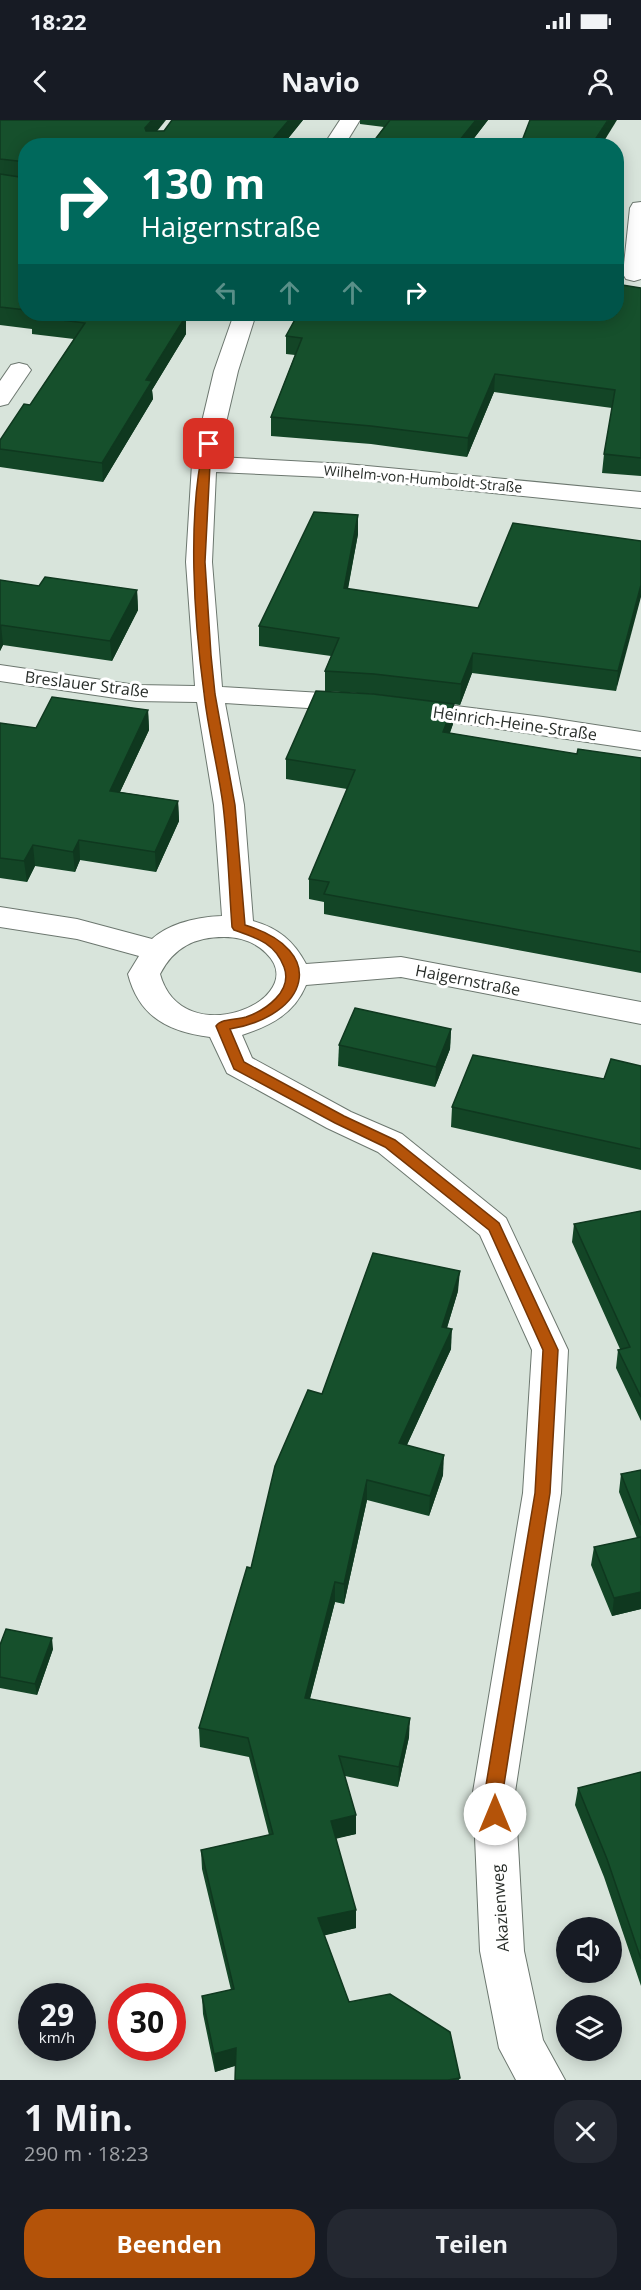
<!DOCTYPE html>
<html lang="de">
<head>
<meta charset="utf-8">
<style>
	body { margin:0; font-family:"Open Sans",sans-serif; background:#242831; color:#f1f3f6; height:100vh; display:flex; flex-direction:column; font-size:22px; white-space:nowrap }
	* { box-sizing:border-box; margin:0 }
	p { font-size:20px; color:#9ea1a6 }
	.icon { flex:none; width:33px; height:33px; fill:none; stroke:currentColor; stroke-width:2; stroke-linecap:round; stroke-linejoin:round }
	.map { position:relative; height:1960px; overflow:hidden }
	.details { display:flex; flex-direction:column; background:#171b24; flex:1 }
	.details>* { flex:none }
	.top-card { position:absolute; left:18px; top:18px; width:606px; height:183px; border-radius:24px; box-shadow:0 3px 15px #0003; background:#00695c; color:#fff; overflow:hidden }
	.fabs { position:absolute; left:556px; top:1797px; display:grid; gap:12px }
	.fabs a { display:grid; place-items:center; width:66px; height:66px; border-radius:50%; background:#171b24; box-shadow:0 3px 15px #0003; font-size:30px }
	.speed { position:absolute; left:18px; top:1863px; display:flex; gap:12px; font-size:30px; font-weight:700; text-align:center }
	.speed>* { display:grid; place-content:center; width:78px; height:78px; border-radius:50%; background:#171b24; box-shadow:0 3px 15px #0003; line-height:1 }
	.speed small { font-size:15px; font-weight:400 }
	.speed .limit { border:9px solid #d22; background:#fff; color:#111 }
	.pin { position:absolute; display:grid; place-items:center; width:51px; height:51px; color:#fff; margin:-26px; border-radius:12px; box-shadow:0 3px 9px #0006 }
	.me { position:absolute; width:66px; margin:-33px; rotate:0deg; stroke-linejoin:round; filter:drop-shadow(0 0 4px #0008) }
	.turn { display:flex; align-items:center; gap:21px; height:126px; padding:0 24px; font-size:27px }
	.turn .icon { width:78px; height:78px; stroke-width:2.5 }
	.turn b { display:block; font-size:42px; line-height:51px }
	.lanes { display:flex; align-items:center; height:57px; padding:0 24px; background:#0003; justify-content:center; gap:30px; direction:ltr }
	.lanes .off { opacity:.35 }
	.round { display:grid; place-items:center; flex:none; width:63px; height:63px; border-radius:24px; background:#242831 }
	.headline { display:flex; align-items:center; justify-content:space-between; height:102px; padding:0 24px }
	h1 { font-size:36px; font-weight:700; line-height:45px }
	.primary-button { display:flex; gap:12px; margin-top:auto; padding:12px 24px }
	.primary-button a { flex:1; height:69px; border-radius:24px; background:#b45309; color:#fff; font-size:24px; font-weight:700; line-height:69px; text-align:center }
	.primary-button a+a { background:#242831; color:#f1f3f6 }
	.status { display:flex; justify-content:space-between; align-items:center; height:42px; padding:0 30px; background:#171b24; direction:ltr }
	.status svg { height:16px; fill:currentColor }
	header { display:flex; justify-content:space-between; align-items:center; height:78px; padding:0 24px; background:#171b24; font-size:27px; font-weight:700 }
	.map>svg:first-child { display:block }
	.lines { fill:none; stroke-linecap:round; stroke-linejoin:round }
	.minor-casing { stroke:#6c776f; stroke-width:2 }
	.minor { fill:#fff; fill-rule:evenodd }
	.wall { fill:#134526 }
	.shaded-wall { fill:#0f381f }
	.building { fill:#16502c; stroke:#0f381f; stroke-width:1.5 }
	.route { fill:#b45309; stroke:#753606; stroke-width:1.5 }
	.labels { text-anchor:middle; stroke-width:6; stroke-linejoin:round; paint-order:stroke }
	.far-street-label { font-size:14px; fill:#282d29; stroke:#fff }
	.street-label { font-size:16px; fill:#282d29; stroke:#fff }
</style>
</head>
<body>
<div class="status"><b>18:22</b><svg viewBox="0 0 49 12"><path d="M0 12V9h3v3zM5 12V6h3v6zM10 12V3h3v9zM15 12V0h3v12zM26 1h20v11H26zM47 4h2v5h-2z"/></svg></div>
<header><svg class="icon" aria-label="back" viewBox="0 0 24 24"><path d="M15 5l-7 7 7 7"/></svg>Navio<svg class="icon" aria-label="person" viewBox="0 0 24 24"><circle cx="12" cy="8" r="4"/><path d="M4 21q1-7 8-7t8 7"/></svg></header>
<div class="map">
<svg width="641" height="1960" viewBox="0 0 641 1960">
	<rect width="100%" height="100%" fill="#d8e4db"/>
	<g class="lines">
		<defs>
			<g id="minor">
				<polygon points="340,0 360,0 344,26 323,26"/>
				<polygon points="641,82 641,159 634,161 626,159 623,154 630,88 633,83"/>
				<path d="M234,194h22l-18,57 -20,86 128,7 295,28v16l-295,-30 -130,-6 -4,90 10,125 135,8 10,2 4,6 -4,6 -10,2 -132,-8 19,102 9,116c25,7 41,20 53,43l95,-7 240,45v22l-240,-47 -95,8c-12,29 -36,41 -64,50l10,23 99,54 51,22 104,84 62,132 -7,143 -46,299 9,159 19,89 22,40h-49l-17,-32 -19,-97 -7,-159 50,-299 9,-143 -52,-115 -102,-83 -51,-24 -100,-55 -17,-36c-41,-5 -71,-20 -82,-63l11,-18 -62,-17 -77,-12v-20l77,12 75,20c18,-16 46,-22 70,-23l-8,-111 -17,-103 -61,-1 -136,-20v-16l136,20 59,1 -9,-124 6,-98 22,-93zM224,817c16,0 31,5 42,16 48,46 -84,102 -106,21 14,-27 35,-37 64,-37z"/>
				<polygon points="19,243 27,245 31,250 8,284 0,286 0,261 11,245"/>
				<polygon points="408,580 543,597 641,612 641,630 398,594 394,588 398,582"/>
			</g>
		</defs>
		<!-- minor casing -->
		<use href="#minor" class="minor-casing"/>
		<!-- minor -->
		<use href="#minor" class="minor"/>
	</g>
	<!-- wall -->
	<g class="wall">
		<polygon points="0,0 158,11 303,0 282,26 26,26 26,194 175,194 175,195 186,196 186,214 152,270 153,279 103,362 0,347 0,320 30,285 74,219 32,214 32,209 0,205"/>
		<polygon points="360,0 488,0 468,26 370,26 384,7 360,4"/>
		<polygon points="641,168 641,356 602,353 604,334 612,288 494,272 467,337 371,324 271,316 271,297 295,235 286,234 286,216"/>
		<polygon points="358,395 358,414 348,469 478,488 641,421 616,571 472,553 460,585 373,574 325,571 325,551 331,536 259,526 259,506"/>
		<polygon points="0,460 39,466 137,470 138,490 112,541 3,525 0,531"/>
		<polygon points="454,584 453,604 450,613 577,634 641,638 641,853 324,794 324,782 309,779 309,759 347,669 286,659 286,639"/>
		<polygon points="148,590 149,610 120,672 178,681 179,701 156,752 80,740 75,752 35,746 27,762 0,758 0,603 36,608"/>
		<polygon points="451,909 450,929 435,967 338,946 339,925"/>
		<polygon points="641,946 641,1050 451,1007 452,987 604,959"/>
		<polygon points="641,1091 641,1301 616,1248 618,1230 620,1229 572,1122 574,1104"/>
		<polygon points="458,1171 447,1208 451,1229 407,1325 443,1355 429,1396 367,1380 344,1484 335,1482 310,1579 409,1617 398,1667 345,1656 356,1714 336,1718 356,1808 324,1815 349,1882 460,1958 459,1960 235,1960 235,1946 215,1952 203,1894 202,1876 231,1870 202,1749 201,1730 269,1715 249,1637 200,1627 199,1608 251,1448 322,1274"/>
		<polygon points="641,1350 641,1489 612,1496 591,1445 594,1427 637,1418 619,1372 621,1354"/>
		<polygon points="0,1525 53,1529 37,1575 0,1568"/>
		<polygon points="641,1652 641,1866 604,1757 575,1685 578,1668"/>
	</g>
	<!-- shaded-wall -->
	<g class="shaded-wall">
		<polygon points="152,0 166,0 146,25 145,8"/>
		<polygon points="289,0 303,0 282,26 267,26"/>
		<polygon points="476,0 488,0 468,26 455,26"/>
		<polygon points="608,0 617,0 601,26 591,26"/>
		<polygon points="186,196 186,214 152,270 153,279 103,362 102,343 146,260"/>
		<polygon points="495,254 494,272 467,337 468,318"/>
		<polygon points="358,395 358,414 344,488 344,468"/>
		<polygon points="641,465 641,477 616,571 618,551"/>
		<polygon points="137,470 138,490 112,541 110,521"/>
		<polygon points="1,505 3,525 0,531 0,508"/>
		<polygon points="473,533 472,553 460,585 461,564"/>
		<polygon points="454,584 453,604 442,632 443,612"/>
		<polygon points="148,590 149,610 111,691 110,671"/>
		<polygon points="178,681 179,701 156,752 155,732"/>
		<polygon points="79,720 80,740 75,752 73,732"/>
		<polygon points="33,725 35,746 27,762 24,741"/>
		<polygon points="451,909 450,929 435,967 436,947"/>
		<polygon points="460,1151 458,1171 441,1227 442,1207"/>
		<polygon points="452,1209 451,1229 398,1344 399,1323"/>
		<polygon points="444,1335 443,1355 429,1396 430,1376"/>
		<polygon points="367,1360 367,1380 344,1484 344,1464"/>
		<polygon points="335,1462 335,1482 305,1597 305,1578"/>
		<polygon points="641,1472 641,1489 612,1496 614,1478"/>
		<polygon points="52,1518 53,1529 37,1575 35,1564"/>
		<polygon points="410,1598 409,1617 398,1667 399,1647"/>
		<polygon points="356,1695 356,1714 331,1720 331,1701"/>
		<polygon points="356,1790 356,1808 318,1817 318,1798"/>
		<polygon points="236,1928 237,1945 215,1952 214,1934"/>
	</g>
	<!-- building -->
	<g class="building">
		<polygon points="0,0 152,0 145,8 146,11 164,11 172,0 289,0 267,26 26,26 26,42 0,39"/>
		<polygon points="390,0 476,0 455,26 370,26"/>
		<polygon points="530,0 608,0 591,26 520,26"/>
		<polygon points="0,54 26,58 26,190 0,187"/>
		<polygon points="616,164 641,168 641,338 604,334 615,270 495,254 468,318 371,306 271,297 302,218 286,216 298,194 616,194"/>
		<polygon points="32,194 166,194 186,196 146,260 152,261 102,343 0,329 0,320 24,284 30,285 85,203 31,196"/>
		<polygon points="314,392 358,395 344,468 478,488 513,403 641,421 641,465 618,551 473,533 461,564 374,554 325,551 339,518 259,506"/>
		<polygon points="45,457 137,470 110,521 1,505 0,508 0,460 39,466"/>
		<polygon points="316,571 373,574 454,584 443,612 577,634 578,629 641,638 641,832 324,774 329,762 309,759 355,650 286,639"/>
		<polygon points="52,577 148,590 110,671 178,681 155,732 79,720 73,732 33,725 24,741 0,738 0,603 36,608"/>
		<polygon points="355,888 451,909 436,947 339,925"/>
		<polygon points="473,935 604,959 611,939 641,946 641,1029 452,987"/>
		<polygon points="641,1091 641,1277 618,1230 630,1227 574,1104"/>
		<polygon points="373,1133 460,1151 442,1207 452,1209 399,1323 444,1335 430,1376 367,1360 344,1464 335,1462 305,1578 410,1598 399,1647 339,1636 356,1695 331,1701 356,1790 318,1798 349,1882 390,1874 450,1912 460,1958 448,1960 235,1960 236,1928 214,1934 202,1876 234,1869 201,1730 273,1714 248,1618 199,1608 247,1447 251,1448 275,1346 308,1270 322,1274"/>
		<polygon points="641,1350 641,1405 621,1354"/>
		<polygon points="641,1417 641,1472 614,1478 594,1427"/>
		<polygon points="6,1509 52,1518 35,1564 0,1557 0,1525"/>
		<polygon points="641,1652 641,1839 607,1739 578,1668"/>
	</g>
	<!-- route -->
	<path class="route" d="M209,321l5,3 -4,20 -5,98 6,93 4,39 20,111 10,120c85,26 63,91 -15,104l14,33 100,54 51,24 104,83 59,127 -8,143 -47,298 1,23 -3,6 -6,2 -6,-2 -3,-6 -1,-23 50,-298 8,-143 -54,-120 -104,-83 -50,-24 -101,-54 -18,-43c6,-8 20,-6 30,-9 20,-7 47,-26 38,-50 -9,-24 -27,-29 -50,-37l-2,-3c-3,-40 -4,-81 -9,-122 -5,-38 -15,-74 -19,-112 -10,-74 -17,-176 0,-249z"/>
	<g class="labels">
		<!-- far-street labels -->
		<g class="far-street-label">
			<text transform="translate(423 359) rotate(5)" y="5">Wilhelm-von-Humboldt-Straße</text>
		</g>
		<!-- street labels -->
		<g class="street-label">
			<text transform="translate(87 564) rotate(7)" y="6">Breslauer Straße</text>
			<text transform="translate(515 603) rotate(8)" y="6">Heinrich-Heine-Straße</text>
			<text transform="translate(468 860) rotate(11)" y="6">Haigernstraße</text>
			<text transform="translate(500 1788) rotate(-94)" y="6">Akazienweg</text>
		</g>
	</g>
</svg>
<div class="fabs">
<a><svg class="icon" aria-label="sound" viewBox="0 0 24 24"><path d="M4 9h4l5-4v14l-5-4H4zM17 9q2 3 0 6"/></svg></a>
<a><svg class="icon" aria-label="layers" viewBox="0 0 24 24"><path d="M12 4l9 5-9 5-9-5zM3 14l9 5 9-5"/></svg></a>
</div>
<div class="speed"><div>29<small>km/h</small></div><div class="limit">30</div></div>
<div class="pin" style="left:209px;top:324px;background:#d93025"><svg class="icon" aria-label="arrive" viewBox="0 0 24 24"><path d="M6 21V4h12l-3 4 3 4H6"/></svg></div>
<svg class="me" style="left:495px;top:1694px" viewBox="-20 -20 40 40"><circle r="19" fill="#fff"/><path d="M0-13L10 11 0 6-10 11z" fill="#b45309"/></svg>
<div class="top-card">
<div class="turn"><svg class="icon" aria-label="right" viewBox="0 0 24 24"><path d="M7 20v-9h11M14 6l5 5-5 5"/></svg><div><b>130 m</b>Haigernstraße</div></div>
<div class="lanes"><svg class="icon off" aria-label="left" viewBox="0 0 24 24"><path d="M17 20v-9H6M10 6l-5 5 5 5"/></svg><svg class="icon off" aria-label="ahead" viewBox="0 0 24 24"><path d="M12 20V5M6 11l6-6 6 6"/></svg><svg class="icon off" aria-label="ahead" viewBox="0 0 24 24"><path d="M12 20V5M6 11l6-6 6 6"/></svg><svg class="icon" aria-label="right" viewBox="0 0 24 24"><path d="M7 20v-9h11M14 6l5 5-5 5"/></svg></div>
</div>
</div>
<section class="details">
<div class="headline"><div><h1>1 Min.</h1><p>290 m · 18:23</p></div><a class="round"><svg class="icon" aria-label="close" viewBox="0 0 24 24"><path d="M6 6l12 12M18 6L6 18"/></svg></a></div>
<div class="primary-button"><a>Beenden</a><a>Teilen</a></div>
</section>
</body>
</html>
